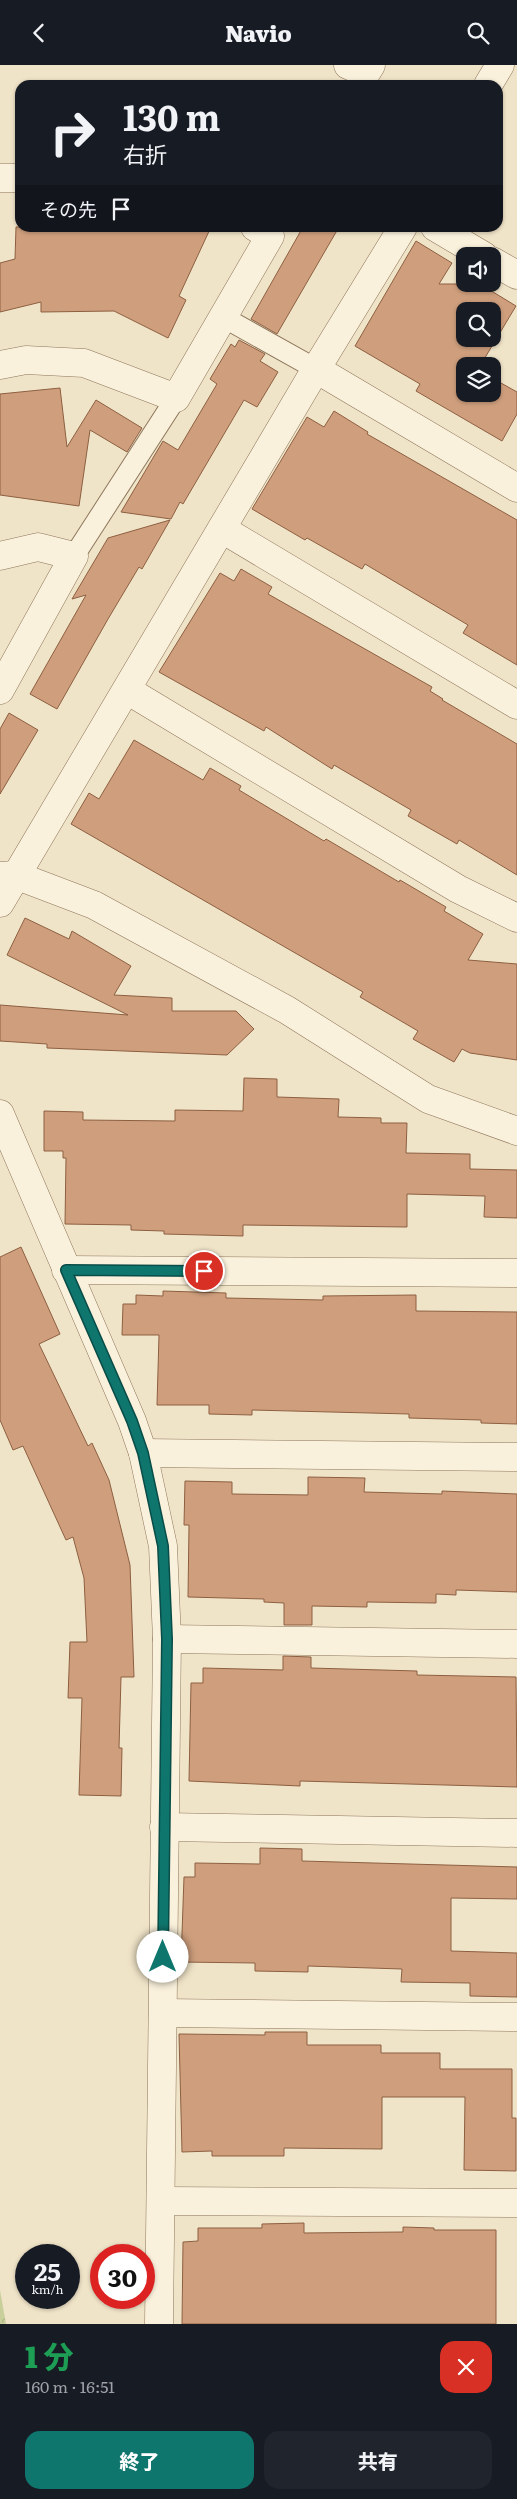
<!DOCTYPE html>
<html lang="ja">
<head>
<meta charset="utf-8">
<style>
	body { margin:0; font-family:Literata,"Noto Sans JP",serif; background:#20242c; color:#f1f3f6; height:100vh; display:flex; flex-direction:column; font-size:19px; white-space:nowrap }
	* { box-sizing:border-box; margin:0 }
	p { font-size:16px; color:#9ea1a6 }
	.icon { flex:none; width:28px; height:28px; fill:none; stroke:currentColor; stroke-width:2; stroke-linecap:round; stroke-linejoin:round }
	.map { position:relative; height:2259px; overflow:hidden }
	.sheet { display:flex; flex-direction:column; background:#171b24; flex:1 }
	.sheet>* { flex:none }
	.top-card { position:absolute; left:15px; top:15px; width:488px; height:152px; border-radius:15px; box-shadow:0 1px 4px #0004; background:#171b24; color:#f1f3f6; overflow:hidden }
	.fabs { position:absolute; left:456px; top:182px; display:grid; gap:10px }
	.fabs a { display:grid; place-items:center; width:45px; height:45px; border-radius:10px; background:#171b24; box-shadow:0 1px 4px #0004; font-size:25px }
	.speed { position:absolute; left:15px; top:2179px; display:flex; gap:10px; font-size:25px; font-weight:700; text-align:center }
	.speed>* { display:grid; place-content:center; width:65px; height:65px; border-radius:50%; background:#171b24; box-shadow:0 1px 4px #0004; line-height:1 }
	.speed small { font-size:12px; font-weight:400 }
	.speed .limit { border:8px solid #d22; background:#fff; color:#111 }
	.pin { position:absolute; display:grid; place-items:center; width:42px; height:42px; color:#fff; margin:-21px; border:2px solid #fff; border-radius:50%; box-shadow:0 1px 5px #0007 }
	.me { position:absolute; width:55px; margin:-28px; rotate:0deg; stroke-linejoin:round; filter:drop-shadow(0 0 4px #0008) }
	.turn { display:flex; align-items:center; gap:18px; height:105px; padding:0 25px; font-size:22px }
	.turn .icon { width:65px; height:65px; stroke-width:2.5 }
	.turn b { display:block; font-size:35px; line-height:42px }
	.then { display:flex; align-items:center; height:48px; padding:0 25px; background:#0003; gap:10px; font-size:19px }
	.round { display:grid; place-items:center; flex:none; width:52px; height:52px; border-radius:15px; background:#20242c }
	.overview { display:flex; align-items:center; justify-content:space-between; height:85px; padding:0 25px }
	h1 { font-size:30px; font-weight:800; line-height:38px; color:#1e9e55 }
	.action { display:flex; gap:10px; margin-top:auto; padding:10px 25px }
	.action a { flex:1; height:58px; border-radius:15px; background:#0f766e; color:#fff; font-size:20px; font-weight:800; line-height:58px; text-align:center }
	.action a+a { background:#20242c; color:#f1f3f6 }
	header { display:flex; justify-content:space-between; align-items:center; height:65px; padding:0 25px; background:#171b24; font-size:22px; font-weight:800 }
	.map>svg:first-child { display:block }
	.forest { fill:url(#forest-crowns) }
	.building { fill:#cf9f7d; stroke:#8d5f41; fill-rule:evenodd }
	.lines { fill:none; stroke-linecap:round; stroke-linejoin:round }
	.pedestrian-casing { stroke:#8d765c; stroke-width:22 }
	.minor-casing { stroke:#8d765c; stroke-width:29 }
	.tertiary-casing { stroke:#8d765c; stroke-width:29 }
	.pedestrian { stroke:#faf1dc; stroke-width:20 }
	.minor { stroke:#faf1dc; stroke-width:28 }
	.tertiary { stroke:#faf1dc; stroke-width:28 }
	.route-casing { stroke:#0a4d48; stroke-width:12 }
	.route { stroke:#0f766e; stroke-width:9 }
</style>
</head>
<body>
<header><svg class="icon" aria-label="back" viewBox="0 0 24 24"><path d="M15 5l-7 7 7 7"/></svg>Navio<svg class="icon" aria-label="search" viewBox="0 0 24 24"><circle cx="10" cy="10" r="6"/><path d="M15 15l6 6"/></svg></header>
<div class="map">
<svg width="517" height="2259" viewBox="0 0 517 2259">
	<defs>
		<pattern id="forest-crowns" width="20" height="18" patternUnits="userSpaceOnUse" patternTransform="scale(1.25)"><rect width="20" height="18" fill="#c9cf9b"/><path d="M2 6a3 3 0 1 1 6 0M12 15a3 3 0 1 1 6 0" fill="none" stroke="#aeb285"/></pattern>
	</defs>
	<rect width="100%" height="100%" fill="#f0e4c8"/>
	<!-- forest -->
	<polygon class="forest" points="0,2225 6,2259 0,2259"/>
	<!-- building -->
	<g class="building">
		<polygon points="16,162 211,162 179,231 186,235 168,273 114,246 41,247 41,237 0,247 0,198 15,194"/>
		<polygon points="303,162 339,162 277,269 251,254"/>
		<path d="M416,176l36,22 -13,21h41l36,22 -36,60h-15v28h27v-16l25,14v22l-15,27 -86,-50 4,-7 -65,-38zM465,246h27v28h-27z"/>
		<polygon points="239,275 265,289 260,296 278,307 257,342 244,335 183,439 180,437 171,454 121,447 163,376 178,385 217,319 210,314 231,279 235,282"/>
		<polygon points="60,323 67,382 96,335 142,363 127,387 90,365 79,441 0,430 0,329"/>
		<polygon points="334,346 368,367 367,369 517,455 517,600 463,568 468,560 365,499 362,504 307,473 305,475 252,444 307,352 324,362"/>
		<polygon points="170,455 142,504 139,502 108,554 57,644 30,629 86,530 72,534 108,473"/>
		<polygon points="241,504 272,522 268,529 432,622 430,626 443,634 442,635 517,679 517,810 459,775 457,779 408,751 411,745 334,700 332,704 266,662 264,666 159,607 220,508 234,516"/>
		<polygon points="9,648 38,665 0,729 0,664"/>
		<polygon points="134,675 203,715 210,703 241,721 239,725 324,776 326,774 399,817 400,815 446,842 444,846 483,869 468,895 517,899 517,995 470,988 462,984 454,997 413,974 418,966 360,932 363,927 71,759 89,728 99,734"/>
		<polygon points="25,853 69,874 72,866 131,901 114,930 172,933 172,946 236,946 254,964 227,990 47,983 47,979 0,976 0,940 128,950 7,890"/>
		<polygon points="244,1013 277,1014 277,1032 339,1034 338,1052 381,1053 381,1058 407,1058 406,1088 470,1089 470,1104 517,1105 517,1153 484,1152 485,1131 407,1129 407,1162 243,1160 243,1171 164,1169 164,1166 131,1165 131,1160 65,1159 66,1093 63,1093 63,1086 44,1086 44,1046 83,1047 83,1055 175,1056 175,1045 243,1046"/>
		<polygon points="21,1182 60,1269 39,1279 88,1381 92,1378 109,1415 130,1500 134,1612 121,1612 119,1683 122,1683 121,1731 79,1730 82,1633 68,1633 70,1577 87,1577 84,1513 73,1472 66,1475 23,1381 13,1385 0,1355 0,1192"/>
		<polygon points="163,1226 226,1228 226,1233 323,1235 323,1231 416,1230 416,1246 517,1247 517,1359 481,1358 481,1355 409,1353 409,1349 252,1345 252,1350 209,1349 209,1340 157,1340 159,1270 122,1270 123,1239 136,1239 136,1230 163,1231"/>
		<polygon points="308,1412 365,1413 364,1427 442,1429 442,1426 517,1429 517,1527 456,1525 456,1530 436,1529 436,1538 367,1537 367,1542 312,1541 312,1560 284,1560 284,1538 264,1537 264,1534 188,1532 189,1460 184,1460 185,1416 232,1417 232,1429 308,1430"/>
		<polygon points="283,1591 311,1592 311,1603 417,1606 417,1610 516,1612 517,1722 300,1716 300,1721 189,1716 191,1618 203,1618 203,1603 283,1605"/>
		<polygon points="260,1783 302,1784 302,1796 517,1802 517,1834 451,1833 451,1886 517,1888 517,1932 470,1931 470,1918 401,1917 402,1904 308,1901 308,1907 255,1906 255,1898 181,1897 184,1812 195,1812 195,1798 260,1799"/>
		<polygon points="265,1967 307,1967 307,1980 381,1980 381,1988 440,1988 440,2004 512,2004 512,2053 516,2053 516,2106 464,2105 465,2032 382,2032 382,2084 284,2083 284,2091 212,2091 212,2086 182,2087 179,1969 265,1970"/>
		<polygon points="304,2158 304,2168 403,2167 403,2162 434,2163 434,2165 496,2165 496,2259 182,2259 183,2177 198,2176 198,2163 262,2163 262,2159"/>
	</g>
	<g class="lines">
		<defs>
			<g id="pedestrian">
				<polyline points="223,252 316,304"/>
				<polyline points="74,491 176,333"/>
			</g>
			<g id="minor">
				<polyline points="348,0 366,8 371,0"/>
				<polyline points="488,20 500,0"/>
				<polyline points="0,113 20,113"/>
				<polyline points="435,162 484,191"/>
				<polyline points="492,196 517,210"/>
				<polyline points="0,300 26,295 84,298 176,333 270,171 255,162"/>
				<polyline points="316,304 517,423"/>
				<polyline points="222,464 517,640"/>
				<polyline points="0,491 38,482 74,491 0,625"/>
				<polyline points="127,625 458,824 517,853"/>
				<polyline points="0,838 316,304 403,162"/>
				<polyline points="0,1049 132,1356 143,1388 163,1481 167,1574 159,2259"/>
				<polyline points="66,1205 517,1208"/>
				<polyline points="143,1388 517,1392"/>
				<polyline points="167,1574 517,1579"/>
				<polyline points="164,1762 517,1768"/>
				<polyline points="163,1948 517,1952"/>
				<polyline points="161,2136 517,2138"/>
			</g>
			<polyline id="tertiary" points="0,811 15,810 94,840 287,945 428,1034 517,1066"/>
		</defs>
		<!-- pedestrian casing -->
		<use href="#pedestrian" class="pedestrian-casing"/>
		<!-- minor casing -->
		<use href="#minor" class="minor-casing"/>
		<!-- tertiary casing -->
		<use href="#tertiary" class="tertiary-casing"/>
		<!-- pedestrian -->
		<use href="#pedestrian" class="pedestrian"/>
		<!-- minor -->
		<use href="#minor" class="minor"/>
		<!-- tertiary -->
		<use href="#tertiary" class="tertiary"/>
	</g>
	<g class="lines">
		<defs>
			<polyline id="route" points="163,1892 167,1574 163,1481 143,1388 132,1356 66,1205 204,1206"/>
		</defs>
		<!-- route casing -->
		<use href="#route" class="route-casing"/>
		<!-- route -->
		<use href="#route" class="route"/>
	</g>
</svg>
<div class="fabs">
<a><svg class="icon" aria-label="sound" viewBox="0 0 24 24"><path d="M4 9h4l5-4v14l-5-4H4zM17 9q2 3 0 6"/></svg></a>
<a><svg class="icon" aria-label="search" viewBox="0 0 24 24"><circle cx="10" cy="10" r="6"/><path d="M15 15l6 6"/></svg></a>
<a><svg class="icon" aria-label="layers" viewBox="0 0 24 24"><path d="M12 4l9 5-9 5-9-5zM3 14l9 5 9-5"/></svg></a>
</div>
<div class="speed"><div>25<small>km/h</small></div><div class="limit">30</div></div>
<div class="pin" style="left:204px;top:1206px;background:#d93025"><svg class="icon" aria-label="arrive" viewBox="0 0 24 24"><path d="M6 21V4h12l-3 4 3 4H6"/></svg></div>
<svg class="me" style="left:163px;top:1892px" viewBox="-20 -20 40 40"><circle r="19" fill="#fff"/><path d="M0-13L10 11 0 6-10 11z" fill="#0f766e"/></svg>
<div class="top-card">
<div class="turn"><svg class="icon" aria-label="right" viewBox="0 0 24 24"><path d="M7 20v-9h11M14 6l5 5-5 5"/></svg><div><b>130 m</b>右折</div></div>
<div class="then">その先<svg class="icon" aria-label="arrive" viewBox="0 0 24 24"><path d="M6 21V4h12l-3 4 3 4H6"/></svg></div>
</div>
</div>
<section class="sheet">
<div class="overview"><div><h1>1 分</h1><p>160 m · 16:51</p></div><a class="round" style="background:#d93025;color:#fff"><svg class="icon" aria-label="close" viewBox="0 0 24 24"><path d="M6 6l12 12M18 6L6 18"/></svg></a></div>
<div class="action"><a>終了</a><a>共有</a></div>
</section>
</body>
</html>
